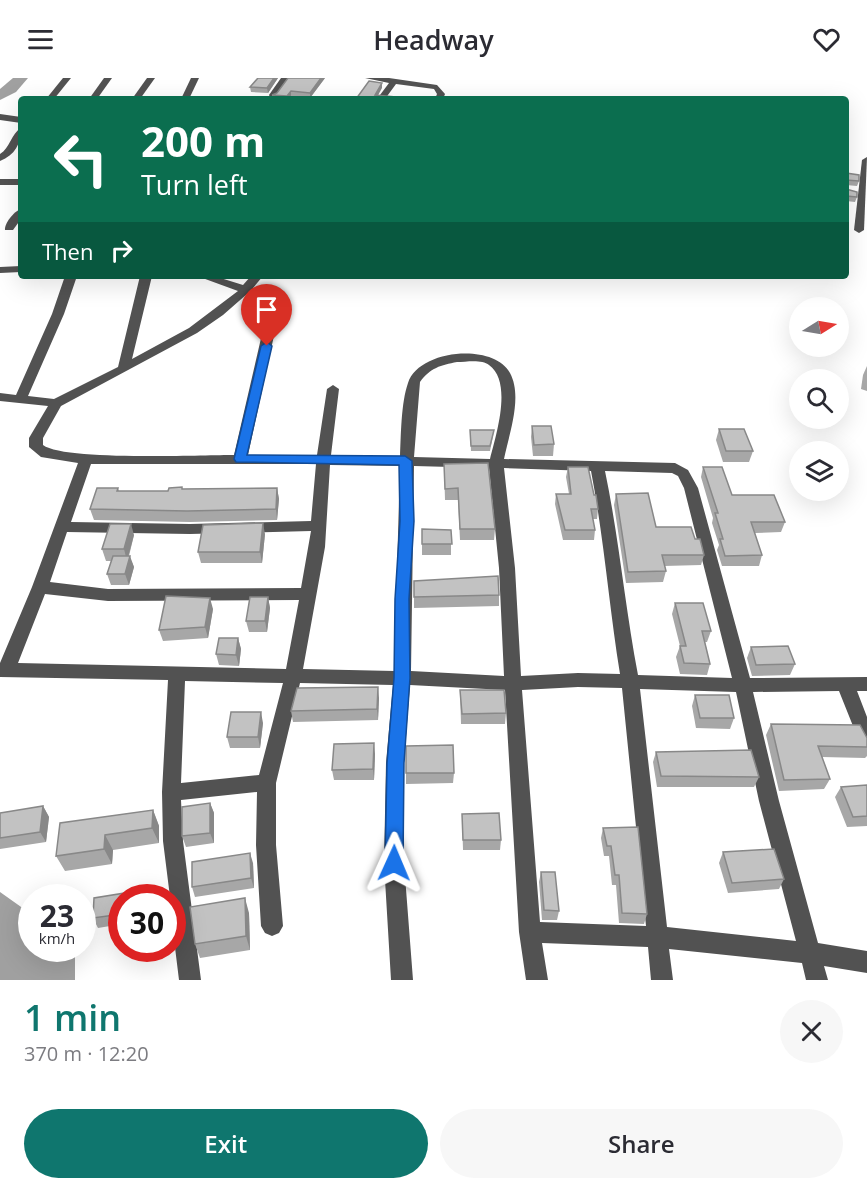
<!DOCTYPE html>
<html lang="en">
<head>
<meta charset="utf-8">
<style>
	body { margin:0; font-family:"Open Sans",sans-serif; background:#f7f7f7; color:#2b2b33; height:100vh; display:flex; flex-direction:column; font-size:22px; white-space:nowrap }
	* { box-sizing:border-box; margin:0 }
	p { font-size:20px; color:#7c7c81 }
	.icon { flex:none; width:33px; height:33px; fill:none; stroke:currentColor; stroke-width:2; stroke-linecap:round; stroke-linejoin:round }
	.map { position:relative; height:902px; overflow:hidden }
	.sheet { display:flex; flex-direction:column; background:#fff; flex:1 }
	.sheet>* { flex:none }
	.hud { position:absolute; left:18px; top:18px; width:831px; height:183px; border-radius:6px; box-shadow:0 6px 24px #0002; background:#0b6e4f; color:#fff; overflow:hidden }
	.needle { width:39px; rotate:79deg }
	.tools { position:absolute; left:789px; top:219px; display:grid; gap:12px }
	.tools a { display:grid; place-items:center; width:60px; height:60px; border-radius:50%; background:#fff; box-shadow:0 6px 24px #0002; font-size:30px }
	.speed { position:absolute; left:18px; top:806px; display:flex; gap:12px; font-size:30px; font-weight:700; text-align:center }
	.speed>* { display:grid; place-content:center; width:78px; height:78px; border-radius:50%; background:#fff; box-shadow:0 6px 24px #0002; line-height:1 }
	.speed small { font-size:15px; font-weight:400 }
	.speed .limit { border:9px solid #d22; background:#fff; color:#111 }
	.pin { position:absolute; display:grid; place-items:center; width:51px; height:51px; color:#fff; margin:-62px -26px; border-radius:50% 50% 50% 0; rotate:-45deg; box-shadow:0 0 6px #0007 }
	.pin .icon { rotate:45deg }
	.me { position:absolute; width:66px; margin:-33px; rotate:1deg; stroke-linejoin:round; filter:drop-shadow(0 0 4px #0008) }
	.turn { display:flex; align-items:center; gap:21px; height:126px; padding:0 24px; font-size:27px }
	.turn .icon { width:78px; height:78px; stroke-width:2.5 }
	.turn b { display:block; font-size:42px; line-height:51px }
	.then { display:flex; align-items:center; height:57px; padding:0 24px; background:#0003; gap:12px; font-size:22px }
	.round { display:grid; place-items:center; flex:none; width:63px; height:63px; border-radius:32px; background:#f7f7f7 }
	.overview { display:flex; align-items:center; justify-content:space-between; height:102px; padding:0 24px }
	h1 { font-size:36px; font-weight:600; line-height:45px; color:#0f766e }
	.action { display:flex; gap:12px; margin-top:auto; padding:12px 24px }
	.action a { flex:1; height:69px; border-radius:36px; background:#0f766e; color:#fff; font-size:24px; font-weight:600; line-height:69px; text-align:center }
	.action a+a { background:#f7f7f7; color:#2b2b33 }
	header { display:flex; justify-content:space-between; align-items:center; height:78px; padding:0 24px; background:#fff; font-size:27px; font-weight:600 }
	.map>svg:first-child { display:block }
	.water { fill:#a0a0a0 }
	.lines { fill:none; stroke-linecap:round; stroke-linejoin:round }
	.river { fill:#a0a0a0; fill-rule:evenodd }
	.minor { fill:#525252; fill-rule:evenodd }
	.wall { fill:#a7a7a7 }
	.shaded-wall { fill:#888 }
	.building { fill:#c2c2c2; stroke:#888; stroke-width:1.5 }
	.route { fill:#1a73e8; stroke:#114b97; stroke-width:1.5 }
</style>
</head>
<body>
<header><svg class="icon" aria-label="menu" viewBox="0 0 24 24"><path d="M4 6h16M4 12h16M4 18h16"/></svg>Headway<svg class="icon" aria-label="heart" viewBox="0 0 24 24"><path d="M12 20l-8-8c-3-5 5-10 8-4 3-6 11-1 8 4z"/></svg></header>
<div class="map">
<svg width="867" height="902" viewBox="0 0 867 902">
	<rect width="100%" height="100%" fill="#fff"/>
	<!-- water -->
	<polygon class="water" points="0,814 31,836 32,870 75,870 75,902 0,902"/>
	<g class="lines">
		<!-- river -->
		<polygon class="river" points="13,0 28,0 16,14 0,22 0,11"/>
		<!-- minor -->
		<g class="minor">
			<polygon points="63,0 71,0 54,21 46,21"/>
			<polygon points="104,0 112,0 97,21 89,21"/>
			<polygon points="147,0 155,0 140,21 132,21"/>
			<polygon points="191,0 199,0 189,21 181,21"/>
			<polygon points="281,0 289,0 276,19 270,19 269,17"/>
			<polygon points="365,0 389,0 437,7 445,16 443,21 435,21 437,16 434,11 396,6 385,21 377,21 389,5"/>
			<polygon points="0,36 21,39 21,45 0,42"/>
			<path d="M21,50c0,16 -6,27 -21,33v-7c10,-6 11,-20 21,-26z"/>
			<polygon points="867,79 864,152 859,155 854,152 862,82"/>
			<rect x="0" y="101" width="21" height="6"/>
			<path d="M21,131v10l-8,11h-8c-1,-6 9,-19 16,-21z"/>
			<polygon points="21,188 21,194 0,195 0,189"/>
			<path d="M65,198h12l-13,38 -36,82 26,3 64,-32 22,-91h12l-20,83 57,-31 49,-37 -41,-15h17l29,9 8,-9h12l-10,12c12,4 25,6 27,20l-32,147h69l10,-66 6,-4 6,4 -8,66 69,2c1,-22 1,-54 8,-74 10,-33 85,-41 102,-10 13,24 -1,61 -6,86l171,4 13,7 10,18 52,190 117,-1v14h-10l10,26v31l-6,-2 -22,-55 -86,1 26,109 39,142 49,8v22l-43,-7 4,14h-22l-4,-17 -133,-14 4,31h-22l-3,-33 -106,-4 6,37h-22l-7,-48 -14,-242 -95,-5 -6,78v100l9,117h-22l-7,-117 2,-100 7,-78 -93,-2 -24,100v62l7,81 -4,7 -7,3 -7,-3 -4,-7 -5,-81 1,-53 -76,8 2,41 18,139h-22l-7,-57v-26h-2l-7,-56 -1,-49 6,-112 -168,-3v-14l32,-76 46,-124 -37,-6 -12,-10v-9l19,-32 -48,-5v-8l16,2 36,-81zM247,216l20,8 1,6 -34,147c-34,0 -170,6 -191,-10v-7l18,-32 136,-73 26,-18zM457,284c9,0 25,-3 32,3 24,17 7,70 1,94l-76,-2 6,-75c10,-14 21,-17 37,-20zM91,386h225l-5,57 -121,3 -119,-2zM330,387l70,1 -6,205 -91,-2 22,-122zM414,388l75,2 10,100 5,108 -93,-5zM504,390l87,3c13,67 18,135 29,203l-42,-1 -57,3 -6,-108zM605,393l67,2 6,3 6,12 48,190 -94,-3c-13,-68 -19,-137 -33,-204zM311,453l-10,57 -193,1 -58,-7 17,-50 123,2zM45,516l63,7 191,-1 -13,69 -268,-6zM185,603l98,2 -24,92 -78,8zM578,609l44,1 24,238 -106,-4 -18,-232zM640,611l96,3 23,109 37,140 -129,-14z"/>
		</g>
	</g>
	<!-- wall -->
	<g class="wall">
		<polygon points="258,0 278,0 268,15 251,14 250,9"/>
		<polygon points="325,0 310,20 291,18 289,21 272,21 272,17"/>
		<polygon points="846,95 859,103 857,108 846,107"/>
		<polygon points="846,111 857,119 855,124 846,123"/>
		<polygon points="867,288 867,313 861,311 863,297"/>
		<polygon points="532,348 554,366 553,378 533,378 531,359"/>
		<polygon points="719,351 753,373 749,384 723,384 716,362"/>
		<polygon points="470,352 494,352 493,358 490,373 471,373"/>
		<polygon points="444,386 495,451 494,462 460,462 458,422 445,422"/>
		<polygon points="568,389 594,417 598,431 597,441 593,441 595,452 594,462 563,462 555,426 556,416 569,416 566,399"/>
		<polygon points="703,389 732,417 785,444 781,454 755,455 762,477 759,488 722,488 717,472 719,467 712,445 713,440 701,399"/>
		<polygon points="118,410 119,413 168,413 183,411 277,410 279,421 277,442 190,444 94,442 90,431"/>
		<polygon points="616,416 656,449 695,461 704,477 701,487 664,488 666,493 663,504 626,505 614,427"/>
		<polygon points="422,451 451,452 451,477 422,477"/>
		<polygon points="265,456 262,485 201,485 198,474"/>
		<polygon points="134,457 129,478 134,489 129,507 111,507 107,496 111,483 106,483 102,471"/>
		<polygon points="414,503 499,517 499,528 414,530"/>
		<polygon points="268,519 270,530 267,554 249,554 246,543"/>
		<polygon points="675,525 711,553 707,564 705,564 710,586 707,597 680,596 676,579 680,568 672,536"/>
		<polygon points="213,531 208,560 163,563 159,552"/>
		<polygon points="238,560 241,571 239,588 219,587 216,576"/>
		<polygon points="751,569 795,586 790,597 752,598 747,580"/>
		<polygon points="460,612 506,635 505,646 461,646"/>
		<polygon points="695,617 734,640 730,651 696,650 692,628"/>
		<polygon points="379,620 378,642 293,644 291,633"/>
		<polygon points="263,645 260,670 230,670 227,659"/>
		<polygon points="771,646 867,660 867,678 865,680 822,679 830,701 824,711 779,713 766,657"/>
		<polygon points="656,674 759,699 754,709 657,709 653,684"/>
		<polygon points="375,676 374,702 334,702 332,692"/>
		<polygon points="406,695 454,695 453,705 406,706"/>
		<polygon points="867,707 867,748 847,749 835,719 841,709"/>
		<polygon points="210,725 214,735 214,765 186,769 182,758"/>
		<polygon points="43,728 49,739 46,764 0,771 0,735"/>
		<polygon points="153,732 159,748 159,765 113,772 112,786 65,793 56,778"/>
		<polygon points="462,736 501,762 500,772 463,772"/>
		<polygon points="603,750 647,836 644,846 619,845 616,807 612,807 609,778 604,778 601,760"/>
		<polygon points="723,774 784,801 779,811 728,815 719,785"/>
		<polygon points="253,785 254,810 195,819 192,809"/>
		<polygon points="541,794 559,833 557,842 542,842 539,804"/>
		<polygon points="156,810 159,819 122,819 122,846 98,850 93,840 94,820"/>
		<polygon points="249,835 250,872 200,880 195,866"/>
	</g>
	<!-- shaded-wall -->
	<g class="shaded-wall">
		<polygon points="274,0 278,0 268,15 267,10"/>
		<polygon points="321,0 325,0 310,20 310,15"/>
		<polygon points="382,5 382,10 376,21 375,17"/>
		<polygon points="291,13 291,18 289,21 287,21 287,18"/>
		<polygon points="277,410 279,421 277,442 276,431"/>
		<polygon points="263,445 265,456 262,485 260,474"/>
		<polygon points="131,446 134,457 127,483 124,471"/>
		<polygon points="130,478 134,489 129,507 125,496"/>
		<polygon points="268,519 270,530 267,554 265,543"/>
		<polygon points="210,520 213,531 208,560 205,549"/>
		<polygon points="238,560 241,571 239,588 236,577"/>
		<polygon points="378,609 379,620 378,642 377,631"/>
		<polygon points="261,634 263,645 260,670 258,659"/>
		<polygon points="374,665 375,676 374,702 373,691"/>
		<polygon points="210,725 214,735 214,765 210,755"/>
		<polygon points="43,728 49,739 46,764 40,754"/>
		<polygon points="153,732 159,748 159,765 152,750"/>
		<polygon points="105,757 113,772 112,786 104,771"/>
		<polygon points="250,775 253,785 254,810 251,800"/>
		<polygon points="156,810 159,819 155,819"/>
		<polygon points="245,820 249,835 250,872 246,858"/>
	</g>
	<!-- building -->
	<g class="building">
		<polygon points="258,0 274,0 267,10 250,9"/>
		<polygon points="288,0 321,0 310,15 291,13 287,18 272,17 277,15"/>
		<polygon points="369,3 382,5 375,17 406,20 406,21 356,21"/>
		<polygon points="846,95 859,97 859,103 846,102 846,105"/>
		<polygon points="846,111 857,114 857,119 846,118"/>
		<polygon points="532,348 551,348 554,366 534,367"/>
		<polygon points="719,351 744,351 753,373 726,373"/>
		<polygon points="470,352 494,352 490,368 471,368"/>
		<polygon points="488,385 495,451 460,451 458,410 445,411 444,386"/>
		<polygon points="568,389 588,389 594,417 596,417 598,431 591,431 595,452 565,452 556,416 571,416"/>
		<polygon points="703,389 722,389 732,417 774,417 785,444 751,444 762,477 725,478 720,461 723,461 715,435 718,435"/>
		<polygon points="182,409 182,411 277,410 276,431 187,433 90,431 97,410 118,410 117,413 168,413 169,410"/>
		<polygon points="648,415 656,449 691,449 695,461 700,461 704,477 662,477 666,493 628,494 616,416"/>
		<polygon points="263,445 260,474 198,474 203,447"/>
		<polygon points="110,446 131,446 124,471 102,471"/>
		<polygon points="422,451 451,452 452,466 422,466"/>
		<polygon points="113,478 130,478 125,496 107,496"/>
		<polygon points="498,498 499,517 414,519 414,503"/>
		<polygon points="166,518 210,520 205,549 159,552"/>
		<polygon points="250,519 268,519 265,543 246,543"/>
		<polygon points="675,525 703,525 711,553 702,553 710,586 684,585 680,568 686,568"/>
		<polygon points="219,560 238,560 236,577 216,576"/>
		<polygon points="788,568 795,586 756,587 751,569"/>
		<polygon points="378,609 377,631 291,633 297,610"/>
		<polygon points="460,612 504,612 506,635 462,636"/>
		<polygon points="695,617 729,617 734,640 700,640"/>
		<polygon points="231,634 261,634 258,659 227,659"/>
		<polygon points="771,646 860,647 867,660 867,669 818,668 830,701 784,702"/>
		<polygon points="374,665 373,691 332,692 334,666"/>
		<polygon points="453,667 454,695 406,695 406,668"/>
		<polygon points="751,672 759,699 661,698 656,674"/>
		<polygon points="867,707 867,738 853,739 841,709"/>
		<polygon points="210,725 210,755 182,758 182,729"/>
		<polygon points="43,728 40,754 0,760 0,735"/>
		<polygon points="153,732 152,750 105,757 104,771 56,778 60,745"/>
		<polygon points="499,735 501,762 463,762 462,736"/>
		<polygon points="638,749 647,836 622,835 619,797 615,797 611,768 607,768 603,750"/>
		<polygon points="774,771 784,801 732,805 723,774"/>
		<polygon points="250,775 251,800 192,809 192,784"/>
		<polygon points="541,794 555,794 559,833 544,832"/>
		<polygon points="156,810 155,819 122,819 122,836 93,840 94,820"/>
		<polygon points="245,820 246,858 195,866 190,829"/>
	</g>
	<!-- route -->
	<polygon class="route" points="267,264 272,268 247,377 405,378 412,383 414,443 409,521 410,600 404,685 403,785 401,791 394,794 388,791 385,785 387,685 394,600 395,521 400,443 399,387 236,384 234,381 261,268"/>
</svg>
<div class="tools">
<a><svg class="needle" viewBox="-14 -14 28 28"><path d="M0-13l5 13h-10z" fill="#e53935"/><path d="M0 13l5-13h-10z" fill="#7c7c81"/></svg></a>
<a><svg class="icon" aria-label="search" viewBox="0 0 24 24"><circle cx="10" cy="10" r="6"/><path d="M15 15l6 6"/></svg></a>
<a><svg class="icon" aria-label="layers" viewBox="0 0 24 24"><path d="M12 4l9 5-9 5-9-5zM3 14l9 5 9-5"/></svg></a>
</div>
<div class="speed"><div>23<small>km/h</small></div><div class="limit">30</div></div>
<div class="pin" style="left:267px;top:268px;background:#d93025"><svg class="icon" aria-label="arrive" viewBox="0 0 24 24"><path d="M6 21V4h12l-3 4 3 4H6"/></svg></div>
<svg class="me" style="left:394px;top:785px" viewBox="-20 -20 40 40"><path d="M0-17L14 15 0 8-14 15z" fill="#1a73e8" stroke="#fff" stroke-width="4"/></svg>
<div class="hud">
<div class="turn"><svg class="icon" aria-label="left" viewBox="0 0 24 24"><path d="M17 20v-9H6M10 6l-5 5 5 5"/></svg><div><b>200 m</b>Turn left</div></div>
<div class="then">Then<svg class="icon" aria-label="right" viewBox="0 0 24 24"><path d="M7 20v-9h11M14 6l5 5-5 5"/></svg></div>
</div>
</div>
<section class="sheet">
<div class="overview"><div><h1>1 min</h1><p>370 m · 12:20</p></div><a class="round"><svg class="icon" aria-label="close" viewBox="0 0 24 24"><path d="M6 6l12 12M18 6L6 18"/></svg></a></div>
<div class="action"><a>Exit</a><a>Share</a></div>
</section>
</body>
</html>
